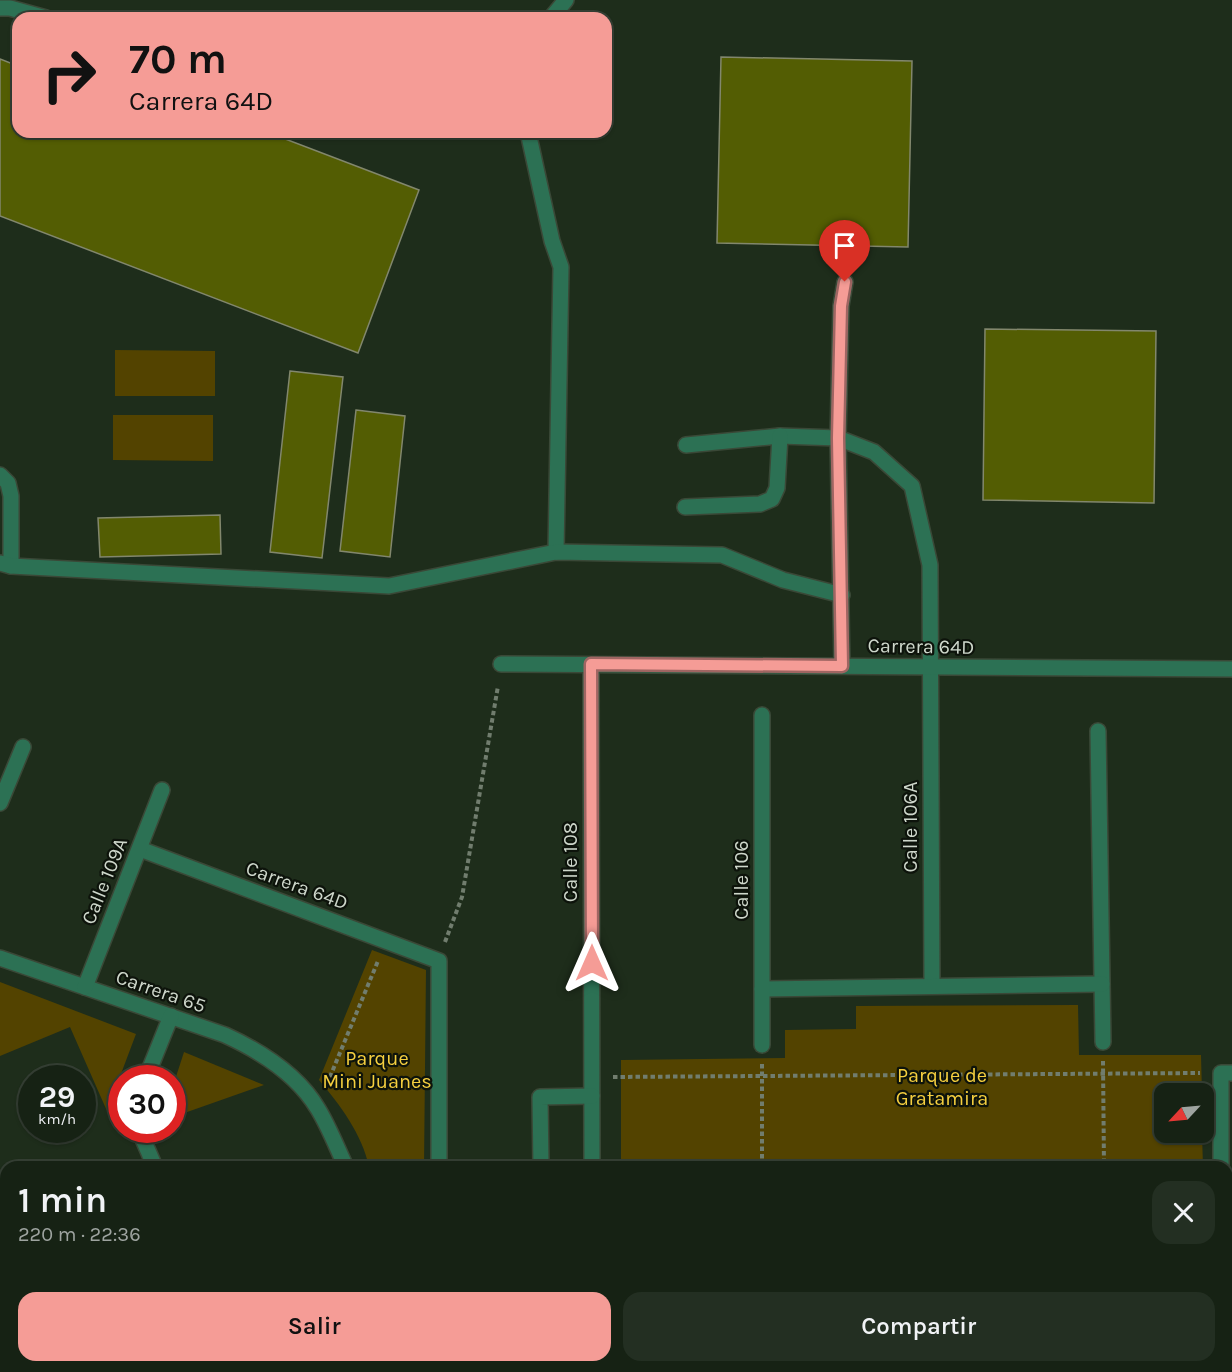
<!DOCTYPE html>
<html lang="es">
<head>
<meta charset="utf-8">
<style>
	body { margin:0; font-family:Karla,sans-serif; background:#232f22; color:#f1f3f6; height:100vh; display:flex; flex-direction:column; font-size:22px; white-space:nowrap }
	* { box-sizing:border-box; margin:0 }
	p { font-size:20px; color:#9ea4a0 }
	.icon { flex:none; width:33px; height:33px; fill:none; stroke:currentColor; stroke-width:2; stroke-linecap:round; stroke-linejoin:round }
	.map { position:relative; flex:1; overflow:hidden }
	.drawer { position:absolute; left:0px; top:1161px; width:1233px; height:212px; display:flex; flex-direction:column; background:#162214; border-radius:18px 18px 0 0; box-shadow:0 2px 4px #0004,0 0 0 2px #353f34 }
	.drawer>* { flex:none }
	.hud { position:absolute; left:12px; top:12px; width:600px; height:126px; border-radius:18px; box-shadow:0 2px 4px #0004,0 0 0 2px #353f34; background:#f59c96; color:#111; overflow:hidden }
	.needle { width:39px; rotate:244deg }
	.controls { position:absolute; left:1154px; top:1083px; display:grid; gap:12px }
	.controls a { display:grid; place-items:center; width:60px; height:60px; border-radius:12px; background:#162214; box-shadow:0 2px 4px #0004,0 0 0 2px #353f34; font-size:30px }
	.speed { position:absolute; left:18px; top:1065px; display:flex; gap:12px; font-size:30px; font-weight:700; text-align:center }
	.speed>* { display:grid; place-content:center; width:78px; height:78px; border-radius:50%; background:#162214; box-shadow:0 2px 4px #0004,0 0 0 2px #353f34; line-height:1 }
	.speed small { font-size:15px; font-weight:400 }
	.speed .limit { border:9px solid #d22; background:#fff; color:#111 }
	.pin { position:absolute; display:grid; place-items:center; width:51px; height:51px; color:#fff; margin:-62px -26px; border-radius:50% 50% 50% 0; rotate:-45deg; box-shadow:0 0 6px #0007 }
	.pin .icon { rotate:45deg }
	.me { position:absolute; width:66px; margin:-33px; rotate:0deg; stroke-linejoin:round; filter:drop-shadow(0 0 4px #0008) }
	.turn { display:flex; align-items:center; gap:21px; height:126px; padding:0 18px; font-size:27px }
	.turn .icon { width:78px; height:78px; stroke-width:2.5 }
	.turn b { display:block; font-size:42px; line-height:51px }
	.round { display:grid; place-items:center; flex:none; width:63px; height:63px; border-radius:18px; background:#232f22 }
	.summary { display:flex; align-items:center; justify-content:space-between; height:102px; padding:0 18px }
	h1 { font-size:36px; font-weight:600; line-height:45px }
	.cta { display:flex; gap:12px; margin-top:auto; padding:12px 18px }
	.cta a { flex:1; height:69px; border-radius:18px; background:#f59c96; color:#111; font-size:24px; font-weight:600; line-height:69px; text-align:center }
	.cta a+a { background:#232f22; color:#f1f3f6 }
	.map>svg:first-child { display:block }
	.green { fill:#534300 }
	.building { fill:#535d03; stroke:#82876d; stroke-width:1.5 }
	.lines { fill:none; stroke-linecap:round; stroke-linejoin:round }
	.minor-casing { stroke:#3a4837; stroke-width:18 }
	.path { stroke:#717d6e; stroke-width:4; stroke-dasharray:4.5 3; stroke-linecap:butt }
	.minor { stroke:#2c7154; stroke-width:15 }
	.route-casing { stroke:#9f6562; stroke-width:15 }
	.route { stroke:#f59c96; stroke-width:10 }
	.labels { text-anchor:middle; stroke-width:4.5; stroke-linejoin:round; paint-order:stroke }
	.street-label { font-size:20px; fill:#ced7cb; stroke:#0d130b }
	.park-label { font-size:20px; fill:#f5cf3f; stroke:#0d130b }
</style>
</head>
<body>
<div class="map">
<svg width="1232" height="1372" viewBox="0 0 1232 1372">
	<rect width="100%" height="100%" fill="#1e2d1b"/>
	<!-- green -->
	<g class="green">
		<polygon points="115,350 215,351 215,396 115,396"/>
		<polygon points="113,415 213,415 213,461 113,460"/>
		<path d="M372,950l54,20 -2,197h-55c-7,-33 -29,-62 -50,-87z"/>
		<polygon points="0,982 136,1034 107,1111 70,1027 0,1056"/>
		<polygon points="1078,1005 1079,1055 1201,1055 1202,1093 1164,1094 1164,1132 1202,1133 1203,1167 621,1167 621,1060 785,1058 785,1030 856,1029 856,1006"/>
		<polygon points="184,1052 264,1085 173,1117 173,1086"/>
		<polygon points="423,1366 423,1372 312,1372 312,1366"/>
	</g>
	<!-- building -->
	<g class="building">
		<polygon points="721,57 912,61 908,247 717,243"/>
		<polygon points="0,59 18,66 18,132 267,132 419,190 358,353 0,216"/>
		<polygon points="985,329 1156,331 1154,503 983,500"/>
		<polygon points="290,371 343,377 322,558 270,552"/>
		<polygon points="356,410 405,416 390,557 340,551"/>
		<polygon points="220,515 221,554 100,557 98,518"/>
	</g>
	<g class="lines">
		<defs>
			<g id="minor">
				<polyline points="0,8 10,8 46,18"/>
				<polyline points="551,18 566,0"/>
				<polyline points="528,132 552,241 561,267 556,552"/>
				<polyline points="686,445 780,436 838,438 874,452 912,486 930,565 932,986"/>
				<polyline points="0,475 8,483 11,496 11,566"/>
				<polyline points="685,507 760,504 772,499 777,488 780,436"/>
				<polyline points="0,563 11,566 389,586 556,552 722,555 783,580 842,595"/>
				<polyline points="501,664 1232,669"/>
				<polyline points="591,665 592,1167"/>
				<polyline points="842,666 838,438 841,306 845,282"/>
				<polyline points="1098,731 1103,1042"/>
				<polyline points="0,803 23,747"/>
				<polyline points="140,849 439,961 439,1167"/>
				<path d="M0,958l225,77c35,16 73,40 93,74 11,18 19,39 28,58"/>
				<polyline points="85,987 162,790"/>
				<polyline points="762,989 1102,984"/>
				<polyline points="762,1045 762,715"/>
				<polyline points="146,1078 171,1016"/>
				<polyline points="139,1130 155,1167"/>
				<polyline points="541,1167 540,1097 592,1096"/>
				<polyline points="1221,1167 1221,1073 1232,1073"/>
				<polyline points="0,1182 6,1196"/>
				<polyline points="1227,1229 1232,1229"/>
				<polyline points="79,1366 81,1372"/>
				<polyline points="239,1366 242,1372"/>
				<polyline points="300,1366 300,1372"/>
				<polyline points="440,1366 440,1372"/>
				<polyline points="593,1366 593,1372"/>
				<polyline points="729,1366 729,1372"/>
				<polyline points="857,1366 857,1372"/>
				<polyline points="1003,1366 1003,1372"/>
				<polyline points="255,1372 265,1366"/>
				<polyline points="1142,1372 1143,1366"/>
			</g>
		</defs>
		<!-- minor casing -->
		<use href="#minor" class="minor-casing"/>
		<!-- path -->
		<g class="path">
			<polyline points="445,942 462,897 498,686"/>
			<polyline points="1103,1061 1104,1167"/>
			<polyline points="762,1064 762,1167"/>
			<polyline points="613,1077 1200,1073"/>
			<polyline points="327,1084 378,961"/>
		</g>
		<!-- minor -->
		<use href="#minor" class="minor"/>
	</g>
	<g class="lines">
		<defs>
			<polyline id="route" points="592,963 591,664 842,666 838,438 841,306 845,282"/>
		</defs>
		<!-- route casing -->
		<use href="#route" class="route-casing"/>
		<!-- route -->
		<use href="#route" class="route"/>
	</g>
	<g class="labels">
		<!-- street labels -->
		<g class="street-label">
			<text transform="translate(921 646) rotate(1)" y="7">Carrera 64D</text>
			<text transform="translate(910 827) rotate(-90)" y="7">Calle 106A</text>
			<text transform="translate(570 862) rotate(-90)" y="7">Calle 108</text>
			<text transform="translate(741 880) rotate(-90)" y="7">Calle 106</text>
			<text transform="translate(104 881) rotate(-68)" y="7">Calle 109A</text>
			<text transform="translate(297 885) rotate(20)" y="7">Carrera 64D</text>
			<text transform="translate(161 991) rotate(19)" y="7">Carrera 65</text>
		</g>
		<!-- park labels -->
		<g class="park-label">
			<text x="377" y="1065">Parque<tspan x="377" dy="23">Mini Juanes</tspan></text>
			<text x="942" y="1082">Parque de<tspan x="942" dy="23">Gratamira</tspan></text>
		</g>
	</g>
</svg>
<div class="controls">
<a><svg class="needle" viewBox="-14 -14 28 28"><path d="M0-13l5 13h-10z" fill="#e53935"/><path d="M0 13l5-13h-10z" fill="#9ea4a0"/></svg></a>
</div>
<div class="speed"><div>29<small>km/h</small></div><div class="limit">30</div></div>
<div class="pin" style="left:845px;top:282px;background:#d93025"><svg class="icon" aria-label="arrive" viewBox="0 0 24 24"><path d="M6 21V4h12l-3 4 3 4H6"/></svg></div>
<svg class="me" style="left:592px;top:963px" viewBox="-20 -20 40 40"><path d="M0-17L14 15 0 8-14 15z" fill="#f59c96" stroke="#fff" stroke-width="4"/></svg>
<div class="hud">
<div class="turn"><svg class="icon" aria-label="right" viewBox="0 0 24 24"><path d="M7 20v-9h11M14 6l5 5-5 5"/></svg><div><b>70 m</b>Carrera 64D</div></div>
</div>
<section class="drawer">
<div class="summary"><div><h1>1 min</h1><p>220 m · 22:36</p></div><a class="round"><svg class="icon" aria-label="close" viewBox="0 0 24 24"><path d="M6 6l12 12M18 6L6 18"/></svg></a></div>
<div class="cta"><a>Salir</a><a>Compartir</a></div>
</section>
</div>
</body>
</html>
